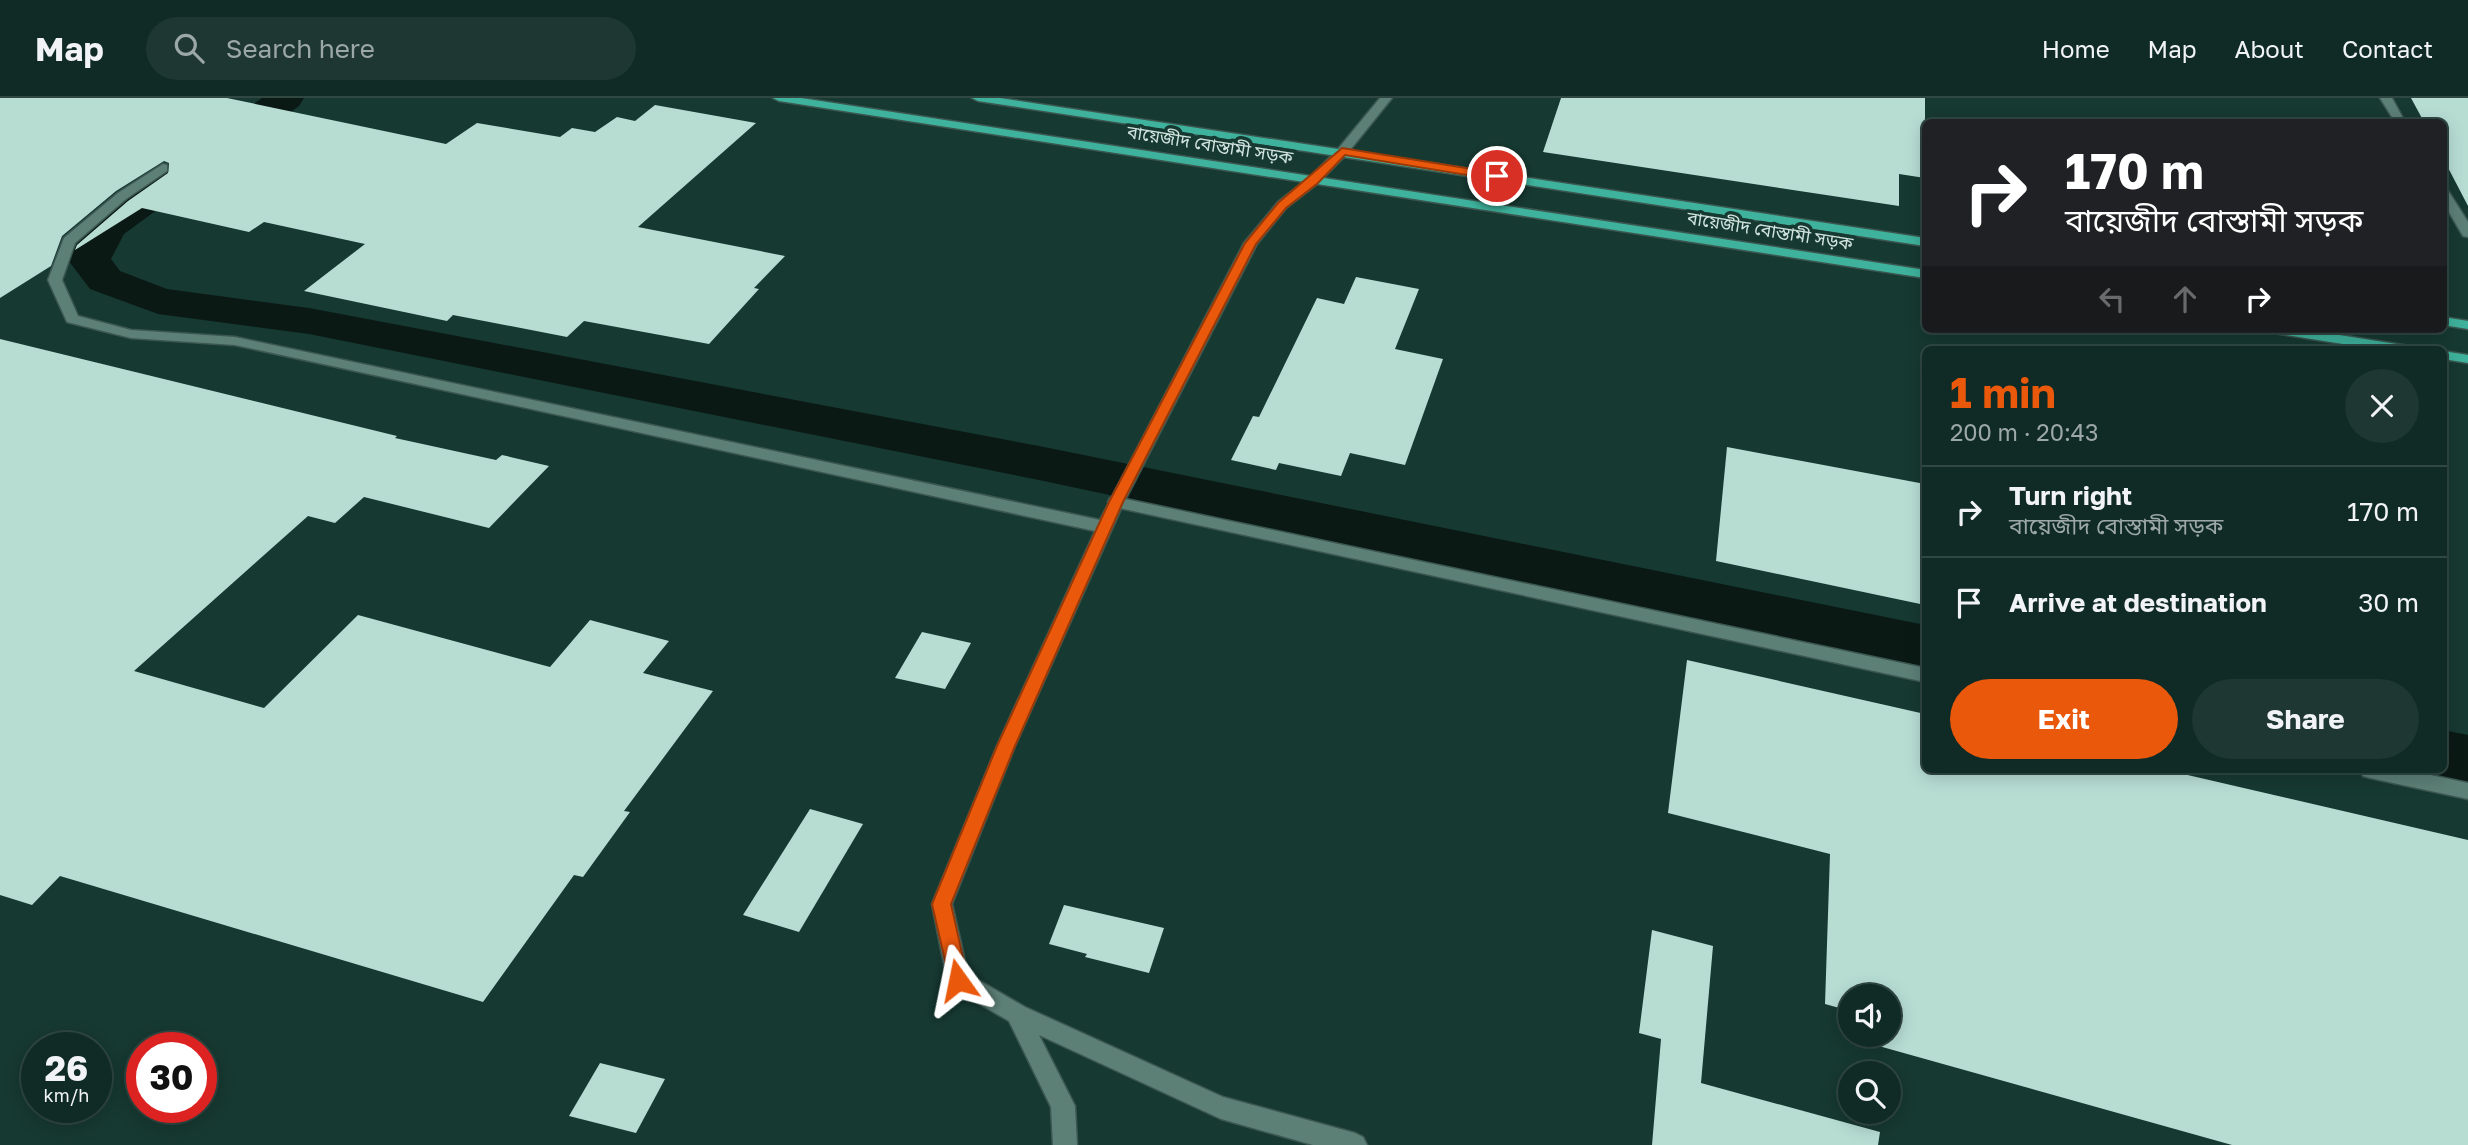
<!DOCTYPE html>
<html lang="en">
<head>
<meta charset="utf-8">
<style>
	body { margin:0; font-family:"Golos Text","Noto Sans Bengali",sans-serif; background:#1e3732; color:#f1f3f6; height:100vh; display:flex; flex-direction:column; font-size:26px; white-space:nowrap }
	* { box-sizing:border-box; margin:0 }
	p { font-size:23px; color:#9ca7a7 }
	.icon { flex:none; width:38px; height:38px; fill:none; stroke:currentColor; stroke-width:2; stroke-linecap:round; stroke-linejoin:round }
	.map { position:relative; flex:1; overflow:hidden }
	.drawer { position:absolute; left:1922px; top:248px; width:525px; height:427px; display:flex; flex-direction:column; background:#102b25; border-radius:10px; box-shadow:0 4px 18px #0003,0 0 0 2px #304742 }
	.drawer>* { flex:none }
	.hud { position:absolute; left:1922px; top:21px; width:525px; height:214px; border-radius:10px; box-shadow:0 4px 18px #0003,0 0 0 2px #304742; background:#202124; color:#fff; overflow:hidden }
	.controls { position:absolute; left:1838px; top:886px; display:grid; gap:14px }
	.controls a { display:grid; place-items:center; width:63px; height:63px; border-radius:50%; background:#102b25; box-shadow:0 4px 18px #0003,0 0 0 2px #304742; font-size:35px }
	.speed { position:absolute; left:21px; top:934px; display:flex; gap:14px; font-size:35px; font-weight:700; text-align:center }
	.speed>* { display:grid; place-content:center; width:91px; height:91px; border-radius:50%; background:#102b25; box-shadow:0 4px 18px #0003,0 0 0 2px #304742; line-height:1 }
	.speed small { font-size:18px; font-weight:400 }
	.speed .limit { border:10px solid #d22; background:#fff; color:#111 }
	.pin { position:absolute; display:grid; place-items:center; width:60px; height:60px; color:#fff; margin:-30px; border:4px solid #fff; border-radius:50%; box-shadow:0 2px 7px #0007 }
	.me { position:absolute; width:77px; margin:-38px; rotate:348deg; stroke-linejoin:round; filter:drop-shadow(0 0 5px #0008) }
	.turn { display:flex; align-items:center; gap:24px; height:147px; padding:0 28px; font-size:32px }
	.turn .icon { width:91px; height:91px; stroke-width:2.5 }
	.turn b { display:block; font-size:49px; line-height:60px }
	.lanes { display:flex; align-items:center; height:66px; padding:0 28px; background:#0003; justify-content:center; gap:35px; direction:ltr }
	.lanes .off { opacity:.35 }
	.round { display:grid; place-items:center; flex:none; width:74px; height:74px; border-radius:37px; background:#1e3732 }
	.head { display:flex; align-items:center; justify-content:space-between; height:119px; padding:0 28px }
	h1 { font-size:42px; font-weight:700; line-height:52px; color:#ea580c }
	.button { display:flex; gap:14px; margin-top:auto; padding:14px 28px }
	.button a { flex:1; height:80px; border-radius:42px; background:#ea580c; color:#fff; font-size:28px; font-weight:700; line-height:80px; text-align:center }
	.button a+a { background:#1e3732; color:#f1f3f6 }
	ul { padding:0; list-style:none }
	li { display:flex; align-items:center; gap:21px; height:91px; padding:0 28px; border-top:2px solid #304742 }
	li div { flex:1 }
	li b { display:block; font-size:26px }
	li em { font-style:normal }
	header { display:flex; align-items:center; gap:42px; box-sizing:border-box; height:98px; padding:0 35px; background:#102b25; border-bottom:2px solid #304742 }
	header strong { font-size:33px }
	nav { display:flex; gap:38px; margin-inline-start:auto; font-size:24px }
	.search { width:490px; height:63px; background:#1e3732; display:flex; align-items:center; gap:18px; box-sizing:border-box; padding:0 24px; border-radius:38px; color:#9ca7a7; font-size:26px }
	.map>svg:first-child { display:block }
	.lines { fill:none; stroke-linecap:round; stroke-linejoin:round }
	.canal { fill:#0b1915; fill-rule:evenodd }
	.building { fill:#b7ddd3 }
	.service-casing { stroke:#3b5750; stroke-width:3 }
	.minor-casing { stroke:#3b5750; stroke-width:3 }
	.primary-casing { stroke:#3b5750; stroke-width:3 }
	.service { fill:#5c7f76; fill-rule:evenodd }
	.minor { fill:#5c7f76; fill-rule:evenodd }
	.primary { fill:#3eb29c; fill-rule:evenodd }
	.route { fill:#ea580c; stroke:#983908; stroke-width:2 }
	.labels { text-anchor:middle; stroke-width:7; stroke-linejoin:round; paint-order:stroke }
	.far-street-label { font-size:18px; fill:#d1e4de; stroke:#163931 }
</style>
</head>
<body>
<header>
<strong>Map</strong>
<div class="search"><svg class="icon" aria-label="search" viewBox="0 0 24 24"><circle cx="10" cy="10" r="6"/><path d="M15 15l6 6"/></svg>Search here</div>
<nav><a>Home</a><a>Map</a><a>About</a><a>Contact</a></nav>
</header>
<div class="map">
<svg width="2468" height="1047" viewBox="0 0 2468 1047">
	<rect width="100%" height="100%" fill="#163931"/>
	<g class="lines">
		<!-- canal -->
		<g class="canal">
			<polygon points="262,0 304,0 299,8 124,136 111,161 120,173 167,191 309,210 1039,348 1925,527 1925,571 1039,382 309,236 158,216 90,191 68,162 92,120"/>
			<polygon points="2443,632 2468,637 2468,687 2443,682 2420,672 2443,672"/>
		</g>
	</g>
	<!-- building -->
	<g class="building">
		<polygon points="0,0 227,0 446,46 477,25 560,39 572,30 595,34 617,19 635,23 655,7 756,25 638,129 785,158 754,190 759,191 709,246 584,223 567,239 453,217 447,223 304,193 365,146 264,124 249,134 142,110 75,152 77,147 128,103 168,75 169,65 164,63 116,93 62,138 51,168 0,200"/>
		<polygon points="1561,0 1925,0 1925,80 1899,76 1899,108 1543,54"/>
		<polygon points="2411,0 2468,0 2468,108 2443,60 2443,24 2424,24"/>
		<polygon points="1356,179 1419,191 1395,251 1443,261 1405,367 1350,355 1341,378 1279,365 1276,372 1231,362 1253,318 1259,319 1317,200 1344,206"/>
		<polygon points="0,241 397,338 395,340 496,362 502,357 549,368 489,430 364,399 335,425 308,418 134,573 264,610 358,517 550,569 590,522 669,543 643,575 713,593 624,713 630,714 583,779 574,777 483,904 60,778 32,807 0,797"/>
		<polygon points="1727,349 1925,386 1925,507 1716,463"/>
		<polygon points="922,534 971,545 945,591 895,580"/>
		<polygon points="1687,562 1925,616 1925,672 2166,672 2468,742 2468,1047 2232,1047 1868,945 1868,936 1888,936 1888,898 1850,898 1850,913 1825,906 1830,756 1668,715"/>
		<polygon points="810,711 863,726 799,834 743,817"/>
		<polygon points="1064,807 1164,830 1149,875 1085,859 1087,856 1049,846"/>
		<polygon points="1652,832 1713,848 1701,985 1880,1034 1878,1047 1652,1047 1661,941 1639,935"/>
		<polygon points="600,965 665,981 636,1035 569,1018"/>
	</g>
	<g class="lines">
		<defs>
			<g id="service">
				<polygon points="2380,0 2392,0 2405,24 2395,24"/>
				<polygon points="2443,90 2447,91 2468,124 2468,139 2463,138 2443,104"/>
				<polygon points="1116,399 1925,570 1925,584 1110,408 1108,404 1110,400"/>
				<polygon points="2360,672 2407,672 2468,685 2468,701 2370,680 2363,678"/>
			</g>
			<polygon id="minor" points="1380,0 1392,0 1346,57 1318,85 1286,110 1257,146 1124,404 1015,648 952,806 968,876 1025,909 1223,999 1355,1035 1363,1039 1367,1047 1313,1047 1221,1021 1039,937 1075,1008 1077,1047 1053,1047 1051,1009 1009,923 950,889 947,882 932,806 997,648 1095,433 235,247 131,240 67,224 48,182 64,140 118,95 163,66 167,67 167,73 126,101 75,145 62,182 78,218 131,232 235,239 1100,422 1244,145 1278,104 1310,79 1338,51"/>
			<g id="primary">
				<polygon points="773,0 801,0 1925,172 1925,180 779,3"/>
				<polygon points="972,0 1000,0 1925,140 1925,148 978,3"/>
				<polygon points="2443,219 2468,223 2468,231 2443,227"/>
				<polygon points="2267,231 2301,231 2409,248 2416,252 2381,252 2274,235"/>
				<polygon points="2443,253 2468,257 2468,265 2443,261"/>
			</g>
		</defs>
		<!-- service casing -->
		<use href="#service" class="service-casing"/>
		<!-- minor casing -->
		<use href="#minor" class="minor-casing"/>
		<!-- primary casing -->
		<use href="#primary" class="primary-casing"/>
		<!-- service -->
		<use href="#service" class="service"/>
		<!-- minor -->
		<use href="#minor" class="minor"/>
		<!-- primary -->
		<use href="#primary" class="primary"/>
	</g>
	<!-- route -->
	<polygon class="route" points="1342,50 1497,75 1503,78 1497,82 1345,57 1318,85 1286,110 1256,146 1123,404 1015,648 951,806 968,882 965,889 958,891 951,889 932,806 997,648 1109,404 1245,145 1278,105"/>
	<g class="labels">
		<!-- far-street labels -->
		<g class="far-street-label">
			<text transform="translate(1210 47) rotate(9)" y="6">বায়েজীদ বোস্তামী সড়ক</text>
			<text transform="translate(1770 133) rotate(9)" y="6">বায়েজীদ বোস্তামী সড়ক</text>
		</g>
	</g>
</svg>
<div class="controls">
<a><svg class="icon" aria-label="sound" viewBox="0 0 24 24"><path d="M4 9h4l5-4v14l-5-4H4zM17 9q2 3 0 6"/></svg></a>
<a><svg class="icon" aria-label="search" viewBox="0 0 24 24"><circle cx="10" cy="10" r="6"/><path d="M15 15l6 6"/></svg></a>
</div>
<div class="speed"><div>26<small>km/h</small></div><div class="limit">30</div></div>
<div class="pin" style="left:1497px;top:78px;background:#d93025"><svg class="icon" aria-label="arrive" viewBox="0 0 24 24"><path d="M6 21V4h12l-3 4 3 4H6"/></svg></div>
<svg class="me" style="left:958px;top:882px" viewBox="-20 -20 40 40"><path d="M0-17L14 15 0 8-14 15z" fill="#ea580c" stroke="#fff" stroke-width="4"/></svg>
<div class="hud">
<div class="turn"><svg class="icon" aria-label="right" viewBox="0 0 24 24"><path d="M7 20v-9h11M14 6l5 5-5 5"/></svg><div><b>170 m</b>বায়েজীদ বোস্তামী সড়ক</div></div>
<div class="lanes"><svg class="icon off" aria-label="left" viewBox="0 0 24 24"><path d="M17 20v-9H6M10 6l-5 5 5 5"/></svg><svg class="icon off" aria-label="ahead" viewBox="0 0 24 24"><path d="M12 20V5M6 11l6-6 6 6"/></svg><svg class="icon" aria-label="right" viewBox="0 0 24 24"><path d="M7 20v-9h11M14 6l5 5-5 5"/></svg></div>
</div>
<section class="drawer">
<div class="head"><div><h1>1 min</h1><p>200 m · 20:43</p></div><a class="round"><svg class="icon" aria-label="close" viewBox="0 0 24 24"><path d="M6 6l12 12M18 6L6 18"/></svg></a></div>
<ul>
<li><svg class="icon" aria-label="right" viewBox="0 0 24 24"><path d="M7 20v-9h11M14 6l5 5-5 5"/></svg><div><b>Turn right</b><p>বায়েজীদ বোস্তামী সড়ক</p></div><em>170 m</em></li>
<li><svg class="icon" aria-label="arrive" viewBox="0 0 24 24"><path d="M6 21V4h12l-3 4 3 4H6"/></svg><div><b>Arrive at destination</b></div><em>30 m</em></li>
</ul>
<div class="button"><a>Exit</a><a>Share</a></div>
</section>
</div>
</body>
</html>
